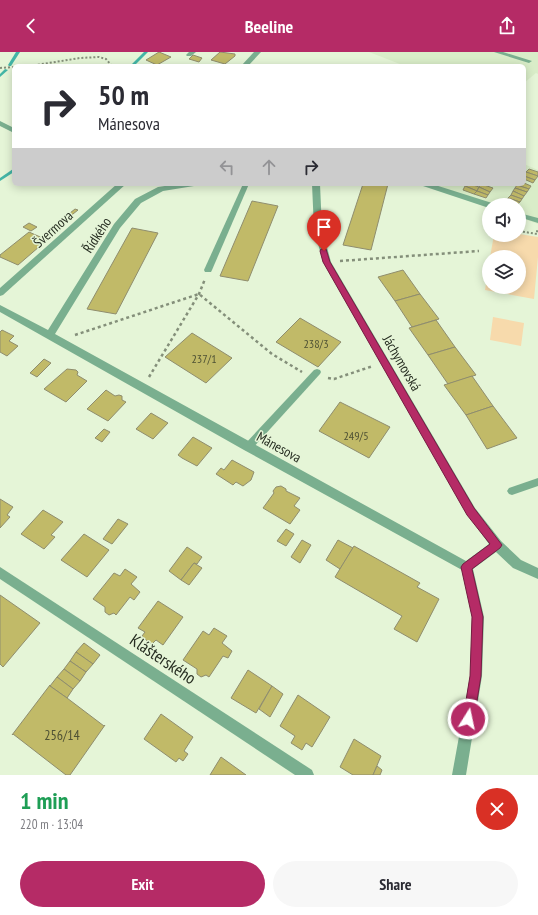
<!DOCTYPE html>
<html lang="en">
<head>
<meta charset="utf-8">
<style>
	body { margin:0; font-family:"PT Sans Narrow",sans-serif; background:#f7f7f7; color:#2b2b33; height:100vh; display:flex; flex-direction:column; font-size:15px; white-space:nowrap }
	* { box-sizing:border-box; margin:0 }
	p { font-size:13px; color:#7c7c81 }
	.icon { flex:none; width:22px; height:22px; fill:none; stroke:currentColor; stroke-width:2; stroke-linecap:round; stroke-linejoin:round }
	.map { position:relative; height:723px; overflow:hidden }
	.side { display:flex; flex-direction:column; background:#fff; flex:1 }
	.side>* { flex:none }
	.banner { position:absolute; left:12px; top:12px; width:514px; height:122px; border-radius:6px; box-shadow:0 2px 10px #0003; background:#fff; color:#2b2b33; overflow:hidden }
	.fabs { position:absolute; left:482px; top:146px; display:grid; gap:8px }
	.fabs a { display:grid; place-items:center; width:44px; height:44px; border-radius:50%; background:#fff; box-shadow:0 2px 10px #0003; font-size:20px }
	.pin { position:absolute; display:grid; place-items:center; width:34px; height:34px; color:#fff; margin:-41px -17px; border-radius:50% 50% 50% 0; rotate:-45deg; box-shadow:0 0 4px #0007 }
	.pin .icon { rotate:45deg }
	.me { position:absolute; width:44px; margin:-22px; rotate:10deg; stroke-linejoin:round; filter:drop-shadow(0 0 3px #0008) }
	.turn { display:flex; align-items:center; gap:14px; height:84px; padding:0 20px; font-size:18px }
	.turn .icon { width:52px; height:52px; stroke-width:2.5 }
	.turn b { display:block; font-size:28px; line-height:34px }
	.lanes { display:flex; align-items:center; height:38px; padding:0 20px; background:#0003; justify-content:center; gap:20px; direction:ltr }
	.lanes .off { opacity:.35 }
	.round { display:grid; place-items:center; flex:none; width:42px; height:42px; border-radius:21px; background:#f7f7f7 }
	.overview { display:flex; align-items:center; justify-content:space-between; height:68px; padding:0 20px }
	h1 { font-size:24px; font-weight:700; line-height:30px; color:#1e9e55 }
	.cta { display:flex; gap:8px; margin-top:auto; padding:8px 20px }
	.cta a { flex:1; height:46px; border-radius:24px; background:#b52b66; color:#fff; font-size:16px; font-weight:700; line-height:46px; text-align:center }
	.cta a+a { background:#f7f7f7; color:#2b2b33 }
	header { display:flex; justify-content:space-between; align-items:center; height:52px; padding:0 20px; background:#b52b66; color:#fff; font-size:18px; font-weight:700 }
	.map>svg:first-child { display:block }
	.built { fill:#d9edc8 }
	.green { fill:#f7daac }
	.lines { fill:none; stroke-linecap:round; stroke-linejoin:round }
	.stream { fill:#43b5a6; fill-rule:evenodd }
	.building { fill:#c1ba68; stroke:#8f8d6e }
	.path-far1 { stroke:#848f7a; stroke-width:2; stroke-dasharray:2 2; stroke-linecap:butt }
	.path { stroke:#848f7a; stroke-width:2.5; stroke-dasharray:3 3; stroke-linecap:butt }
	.service { fill:#7aaf8f; fill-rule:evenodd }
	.minor { fill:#7aaf8f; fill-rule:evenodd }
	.tertiary { fill:#7aaf8f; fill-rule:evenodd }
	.route { fill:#b52b66; stroke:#761c42 }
	.labels { text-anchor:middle; stroke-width:3; stroke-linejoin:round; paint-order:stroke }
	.number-label { font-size:12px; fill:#4e5134 }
	.street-label { font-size:14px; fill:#272e22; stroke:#e5f5d7 }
	.near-number-label { font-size:14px; fill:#4e5134 }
	.near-street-label { font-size:17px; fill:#272e22; stroke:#e5f5d7 }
</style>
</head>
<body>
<header><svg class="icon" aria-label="back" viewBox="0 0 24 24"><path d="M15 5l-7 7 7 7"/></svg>Beeline<svg class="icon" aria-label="share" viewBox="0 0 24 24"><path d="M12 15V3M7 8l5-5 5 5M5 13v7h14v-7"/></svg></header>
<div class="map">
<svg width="538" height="723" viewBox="0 0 538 723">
	<rect width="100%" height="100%" fill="#e5f5d7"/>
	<!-- built -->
	<g class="built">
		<polygon points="369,0 538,0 538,22 536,21 524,31 524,14 405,14"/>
		<polygon points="524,112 538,118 538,172 519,165 519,153 489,153 431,132 524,132"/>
	</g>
	<!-- green -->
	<g class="green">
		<polygon points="519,182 538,185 538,205 534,247 485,238 489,213 489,235 519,235 519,205 490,205 494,183"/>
		<polygon points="493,265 524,271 521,294 490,288"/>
	</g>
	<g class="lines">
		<!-- stream -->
		<g class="stream">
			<polygon points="16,0 20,0 11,14 9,14 8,13"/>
			<polygon points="144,0 148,0 134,14 130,14"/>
			<polygon points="5,17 8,18 0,25 0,22"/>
			<polygon points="13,117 14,117 14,120 0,129 0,126"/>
		</g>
	</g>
	<!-- building -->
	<g class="building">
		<polygon points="159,0 171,5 157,13 146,8"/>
		<polygon points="220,0 235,2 235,4 225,12 211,8"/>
		<polygon points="193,3 202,6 199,10 189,7"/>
		<polygon points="529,117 538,120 538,124 526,120"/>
		<polygon points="526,120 538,124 535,128 524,124"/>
		<polygon points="524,124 535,128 533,131 524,127"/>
		<polygon points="524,131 531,134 529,137 517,133"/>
		<polygon points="363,132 388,132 371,198 343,193"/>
		<polygon points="467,132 470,132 479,135 477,139 465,134"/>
		<polygon points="481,132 493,136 490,140 479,135"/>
		<polygon points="517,133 529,137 527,140 515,136"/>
		<polygon points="465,134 477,139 474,142 463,138"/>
		<polygon points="479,135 490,140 488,143 477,139"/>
		<polygon points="515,136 527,140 524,144 513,139"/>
		<polygon points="477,139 488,143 486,146 474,142"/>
		<polygon points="513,139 524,144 522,147 511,143"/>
		<polygon points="511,143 522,147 520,150 508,146"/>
		<polygon points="508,146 520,150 516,153 506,149"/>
		<polygon points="252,149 278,154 248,229 220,224"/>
		<polygon points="75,157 78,158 68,166 65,165"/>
		<polygon points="29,171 37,175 31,179 23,175"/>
		<polygon points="132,176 158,181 116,262 87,257"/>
		<polygon points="29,180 47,188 18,213 0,205 0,203"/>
		<polygon points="403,218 420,242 395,249 378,225"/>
		<polygon points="420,242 439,267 412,275 395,249"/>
		<polygon points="300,266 341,290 318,315 276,290"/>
		<polygon points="436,268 455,295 428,303 409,276"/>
		<polygon points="2,278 14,284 9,289 18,294 7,304 0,300 0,280"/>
		<polygon points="192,281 232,306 206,331 165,305"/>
		<polygon points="455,295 476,323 448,332 428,303"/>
		<polygon points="44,307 51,311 37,325 30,321"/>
		<polygon points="67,317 76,318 78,320 77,323 87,329 66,350 44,337"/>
		<polygon points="472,324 493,354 466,363 444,333"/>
		<polygon points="106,338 115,344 119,343 122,344 122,348 126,350 108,369 87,357"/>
		<polygon points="340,350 390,375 369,406 319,379"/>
		<polygon points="493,354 517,386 487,397 466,363"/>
		<polygon points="151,361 168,371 153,387 136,377"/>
		<polygon points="104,377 110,380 102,390 95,386"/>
		<polygon points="193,385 212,396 197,414 182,406 178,403"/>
		<polygon points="232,408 254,420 251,428 243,434 236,430 233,433 216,422 221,416 224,418"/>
		<polygon points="281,434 286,437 286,439 300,446 294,454 300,458 290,472 263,456 274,441 273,439 276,435"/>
		<polygon points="0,447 13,455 7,463 10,465 0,476"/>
		<polygon points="43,458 63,470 51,483 55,485 44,497 21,482"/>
		<polygon points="118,467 128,472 112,492 103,487"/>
		<polygon points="286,477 294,482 286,494 277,489"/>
		<polygon points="84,482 109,498 87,525 61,508"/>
		<polygon points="302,488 311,493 300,511 291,505"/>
		<polygon points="338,488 353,496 340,517 326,508"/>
		<polygon points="354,494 420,531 417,535 439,547 417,590 394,577 402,564 335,525"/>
		<polygon points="187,495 202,505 197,512 194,511 181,528 169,519"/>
		<polygon points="194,511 202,516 189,533 181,528"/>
		<polygon points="125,517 137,525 131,532 140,540 134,548 130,545 116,563 114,561 109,563 105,560 105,555 93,547 114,521 120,524"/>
		<polygon points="0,543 40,571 3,615 0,612"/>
		<polygon points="158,549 183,565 163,593 156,588 152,592 146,588 142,584 145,580 138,576"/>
		<polygon points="214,576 227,584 222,591 232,599 228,606 223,604 209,625 206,623 201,625 197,622 197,617 183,608 203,579 209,583"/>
		<polygon points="84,591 100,603 93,612 76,600"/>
		<polygon points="76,600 93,612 86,620 70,609"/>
		<polygon points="70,609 86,620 80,629 64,617"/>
		<polygon points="64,617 80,629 73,637 57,625"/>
		<polygon points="248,618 272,634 256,661 231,646"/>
		<polygon points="57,625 73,637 67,646 50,634"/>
		<polygon points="50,633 50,634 67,646 104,674 105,673 70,723 66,723 13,682 12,683"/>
		<polygon points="272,634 283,642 270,665 259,657"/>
		<polygon points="298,643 330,665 312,695 306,691 302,698 291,691 295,684 280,674"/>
		<polygon points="161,662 193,685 184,699 188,702 183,709 179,706 176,710 144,687"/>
		<polygon points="354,687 381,704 373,723 353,723 340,715"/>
		<polygon points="221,705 246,723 210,723"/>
		<polygon points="377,714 382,718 380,723 373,723"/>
	</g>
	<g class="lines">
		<!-- path-far1 -->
		<g class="path-far1">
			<polyline points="30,14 80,6 99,5 106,7 112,14"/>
			<polyline points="0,16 14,15"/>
			<polyline points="519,179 537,182 537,177"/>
		</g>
		<!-- path -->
		<g class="path">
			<polyline points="340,209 479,199"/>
			<polyline points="75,283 199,242 272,302 302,320"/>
			<polyline points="149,325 199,242 205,227"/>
			<polyline points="328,326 334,327 373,314"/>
		</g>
		<!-- service -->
		<g class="service">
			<polygon points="189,0 196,0 191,4 187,4 186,3"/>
			<polygon points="494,0 503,0 532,9 529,11"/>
			<polygon points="0,69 14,76 14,81 0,74"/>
			<polygon points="243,132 249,132 212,218 211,220 205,220 204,218"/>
			<polygon points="422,132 432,132 492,151 493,153 489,153 489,155 486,155 423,134"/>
			<polygon points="519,161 538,166 538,171 519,165"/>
			<polygon points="317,317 320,318 321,320 320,322 251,398 248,399 245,398 243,395 245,392 314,318"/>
			<polygon points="538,426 538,434 512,443 509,442 507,439 509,436"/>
		</g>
		<!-- minor -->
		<g class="minor">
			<polygon points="178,132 198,132 194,134 163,139 141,151 120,176 55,282 466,509 489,492 467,462 323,210 314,177 312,132 320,132 322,177 331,210 475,456 501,489 521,508 538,516 538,527 513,516 496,500 473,517 484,565 482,624 466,723 452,723 470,624 472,565 462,518 244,398 0,260 0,253 48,278 114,172 135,147 158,135"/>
			<polygon points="0,515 312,718 314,723 295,723 0,527"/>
		</g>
		<!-- tertiary -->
		<g class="tertiary">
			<polygon points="254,0 261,0 248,14 241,14"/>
			<polygon points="117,132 126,132 3,243 0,244 0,236"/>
		</g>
	</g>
	<!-- route -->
	<polygon class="route" points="321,197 326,197 330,210 474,456 502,493 500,496 472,517 483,565 481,624 474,667 473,671 468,673 464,671 463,667 470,624 472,565 461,515 463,512 490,492 467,463 323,210 320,199"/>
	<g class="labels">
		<!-- number labels -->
		<g class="number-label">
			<text x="316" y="296">238/3</text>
			<text x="204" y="311">237/1</text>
			<text x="356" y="388">249/5</text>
		</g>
		<!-- street labels -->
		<g class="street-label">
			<text transform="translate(53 177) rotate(-42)" y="5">Švermova</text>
			<text transform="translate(97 183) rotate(-57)" y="5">Řídkého</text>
			<text transform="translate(402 311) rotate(60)" y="5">Jáchymovská</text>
			<text transform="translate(279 395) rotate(29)" y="5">Mánesova</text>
		</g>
		<!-- near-number labels -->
		<g class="near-number-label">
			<text x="62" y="688">256/14</text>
		</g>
		<!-- near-street labels -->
		<g class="near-street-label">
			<text transform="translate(163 607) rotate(34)" y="6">Klášterského</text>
		</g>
	</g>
</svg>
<div class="fabs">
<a><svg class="icon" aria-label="sound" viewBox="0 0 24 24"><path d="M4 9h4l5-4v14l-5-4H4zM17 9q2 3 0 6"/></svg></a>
<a><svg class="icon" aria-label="layers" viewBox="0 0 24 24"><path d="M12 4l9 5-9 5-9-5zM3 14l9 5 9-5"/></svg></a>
</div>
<div class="pin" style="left:324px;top:199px;background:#d93025"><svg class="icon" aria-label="arrive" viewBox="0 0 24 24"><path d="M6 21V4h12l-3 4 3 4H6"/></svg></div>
<svg class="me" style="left:468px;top:667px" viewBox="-20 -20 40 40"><circle r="17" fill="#b52b66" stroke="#fff" stroke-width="3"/><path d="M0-11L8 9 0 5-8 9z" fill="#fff"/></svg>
<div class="banner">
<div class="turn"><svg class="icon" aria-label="right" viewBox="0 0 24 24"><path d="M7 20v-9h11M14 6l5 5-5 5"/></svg><div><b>50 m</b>Mánesova</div></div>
<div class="lanes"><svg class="icon off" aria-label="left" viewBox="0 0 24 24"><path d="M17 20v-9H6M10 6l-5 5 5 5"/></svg><svg class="icon off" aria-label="ahead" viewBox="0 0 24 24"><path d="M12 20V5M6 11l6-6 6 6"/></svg><svg class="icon" aria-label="right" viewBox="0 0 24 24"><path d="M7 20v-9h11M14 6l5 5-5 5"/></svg></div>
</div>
</div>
<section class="side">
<div class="overview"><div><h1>1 min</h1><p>220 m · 13:04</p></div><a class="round" style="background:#d93025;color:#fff"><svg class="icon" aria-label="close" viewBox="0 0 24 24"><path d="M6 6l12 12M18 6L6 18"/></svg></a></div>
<div class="cta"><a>Exit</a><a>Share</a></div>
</section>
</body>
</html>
